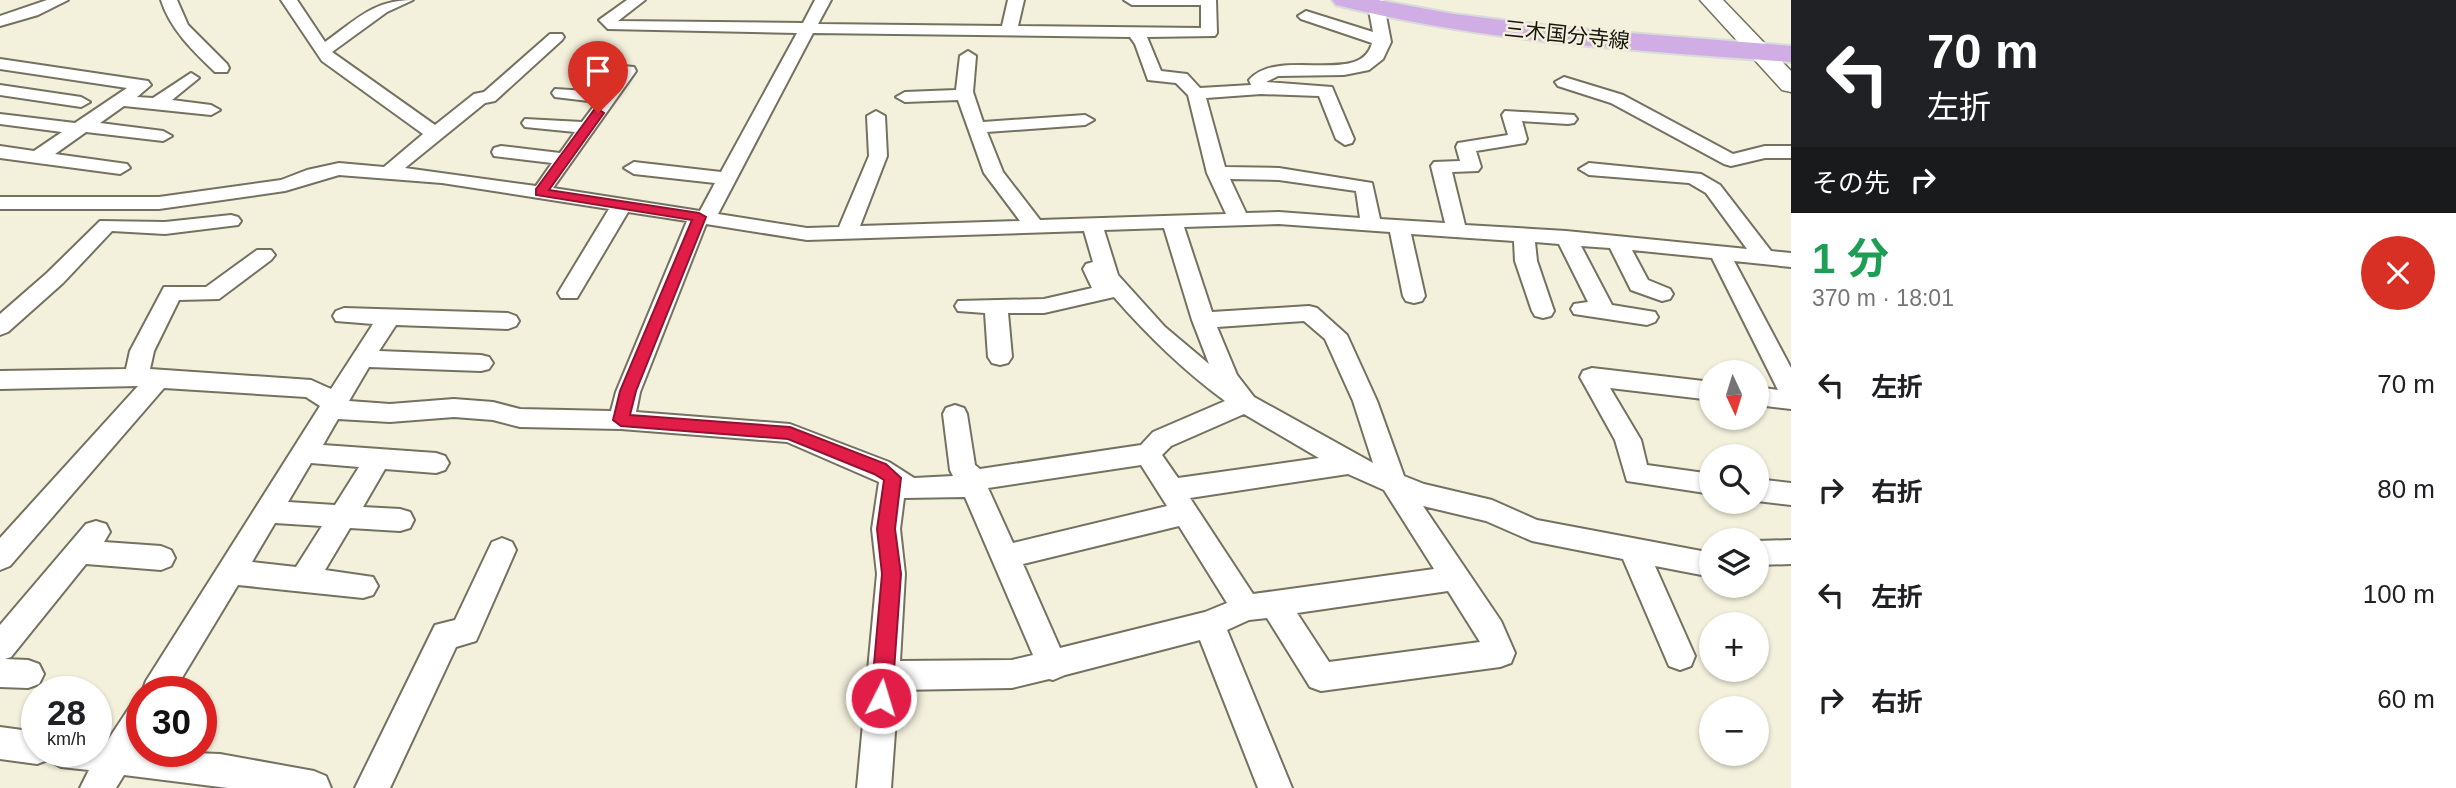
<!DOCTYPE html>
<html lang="ja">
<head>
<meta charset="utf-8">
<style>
	body { margin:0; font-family:Arial,"Noto Sans JP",sans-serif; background:#f2f2f2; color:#202124; height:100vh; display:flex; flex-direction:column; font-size:26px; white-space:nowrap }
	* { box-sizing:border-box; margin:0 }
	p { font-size:23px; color:#757577 }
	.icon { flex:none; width:38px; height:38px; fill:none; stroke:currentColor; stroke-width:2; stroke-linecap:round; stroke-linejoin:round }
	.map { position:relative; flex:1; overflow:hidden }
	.panel { display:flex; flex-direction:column; background:#fff; width:665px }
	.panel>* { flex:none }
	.guide { background:#202124; color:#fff; overflow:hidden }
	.needle { width:46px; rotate:176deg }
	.fabs { position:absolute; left:1699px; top:360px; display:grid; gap:14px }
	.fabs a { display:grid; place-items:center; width:70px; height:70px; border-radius:50%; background:#fff; box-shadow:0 2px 5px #0004; font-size:35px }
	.speed { position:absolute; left:21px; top:676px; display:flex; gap:14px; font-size:35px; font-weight:700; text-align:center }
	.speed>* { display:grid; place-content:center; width:91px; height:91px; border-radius:50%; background:#fff; box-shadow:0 2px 5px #0004; line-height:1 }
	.speed small { font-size:18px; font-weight:400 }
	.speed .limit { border:10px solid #d22; background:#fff; color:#111 }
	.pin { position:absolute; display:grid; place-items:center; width:60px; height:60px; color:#fff; margin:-72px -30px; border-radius:50% 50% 50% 0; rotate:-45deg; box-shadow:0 0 7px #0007 }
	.pin .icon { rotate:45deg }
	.me { position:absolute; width:77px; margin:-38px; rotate:5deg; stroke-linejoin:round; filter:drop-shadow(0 0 5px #0008) }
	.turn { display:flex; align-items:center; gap:24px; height:147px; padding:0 21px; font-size:32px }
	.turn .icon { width:91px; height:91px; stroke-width:2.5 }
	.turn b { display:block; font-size:49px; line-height:60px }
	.then { display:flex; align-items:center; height:66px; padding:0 21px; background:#0003; gap:14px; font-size:26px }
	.round { display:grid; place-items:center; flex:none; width:74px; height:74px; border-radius:37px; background:#f2f2f2 }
	.head { display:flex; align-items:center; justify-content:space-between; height:119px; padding:0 21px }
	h1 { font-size:42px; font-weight:700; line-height:52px; color:#1e9e55 }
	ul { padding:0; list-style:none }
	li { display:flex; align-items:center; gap:21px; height:105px; padding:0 21px }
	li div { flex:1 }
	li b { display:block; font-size:26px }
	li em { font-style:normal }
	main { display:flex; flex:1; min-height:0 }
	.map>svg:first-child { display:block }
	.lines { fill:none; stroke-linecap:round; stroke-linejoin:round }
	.street-casing { stroke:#747160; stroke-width:4 }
	.secondary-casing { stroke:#747160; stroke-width:3 }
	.primary-casing { stroke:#dadad9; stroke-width:4 }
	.street { fill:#fff; fill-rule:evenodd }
	.secondary { fill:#fff; fill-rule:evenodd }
	.primary { fill:#d1ade5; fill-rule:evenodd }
	.route { fill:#e11d48; stroke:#92132f; stroke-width:2 }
	.labels { text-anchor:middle; stroke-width:5; stroke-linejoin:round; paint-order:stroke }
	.far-street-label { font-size:21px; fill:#181710; stroke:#f3f0dc }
</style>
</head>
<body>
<main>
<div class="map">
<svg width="1791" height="788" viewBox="0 0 1791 788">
	<rect width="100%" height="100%" fill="#f3f0dc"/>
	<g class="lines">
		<defs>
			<g id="street">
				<polygon points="47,0 68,0 38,15 0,26 0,16"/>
				<path d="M161,0h16l11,25 39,39 2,4 -2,4h-12c-22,-21 -45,-43 -54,-72z"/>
				<path d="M281,0h16l28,42c31,-22 48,-42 88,-42l-26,12 -55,40 103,73 39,-31 10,-2 66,-58h12l2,3 -2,3 -67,61 -10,2 -80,65 131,18 16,-23 -58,-7 -2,-4 2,-4 7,-2 59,7 15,-21 -50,-5 -3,-4 3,-4 57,3 15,-20 -42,-5 -3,-4 3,-4 49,3 13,-17 -39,-5 -2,-4 2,-4 56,5 2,4 -83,117 147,23 15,-28 -81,-9 -10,-6 10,-6 87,10 76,-139 -189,-4 -9,-9 28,-20h18l-27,21 185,2 12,-23h16l-13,24 184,2 6,-26h16l-6,26 183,2v-23h-69l-8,-5h92l1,33 -2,3 -68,1 14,34 26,3 13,14 51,-3 -2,-5c29,-34 112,7 123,-37l-71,-24 -3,-3 8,-5 67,21 -6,-32h16l8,42 -8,17 -14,11 -25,5 -66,1 -12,6 66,5 22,52 -2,4 -7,2 -9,-6 -17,-43 -58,-2 -55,4 19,69 54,1 93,15 8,36 65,4 -14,-57 3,-4 26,-1 -4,-14 2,-4 50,-8 -6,-20 3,-4 69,4 3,4 -3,4 -6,1 -46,-3 5,18 -2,4 -49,8 5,16 -3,4 -26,1 13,53 101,6 181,18 -41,-56 -17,-10 -100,-8 -10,-6 10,-6 112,11 19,11 51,66 20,2v14l-57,-6 57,107v41l-34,-4v-18l21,3 -66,-132 -80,-8 16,30 22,9 3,5 -3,5 -8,2 -31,-11 -21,-42 -29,-2 31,59 43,7 3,5 -3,5 -8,3 -73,-11 -3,-5 3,-5 14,-2 -29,-58 -24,-2 2,19 17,50 -3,5 -8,2 -8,-2 -3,-5 -17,-50 -1,-20 -103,-7 14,62 -3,5 -8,2 -8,-2 -3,-5 -13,-64 -111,-8 -95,3 28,85 97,-6 8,2 30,27 30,66 27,75 20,8 68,16 45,20 175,33v24l-57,-11 40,90 -4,10 -11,4 -11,-4 -46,-107 -91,-18 -46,-20 -63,-15 78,115 14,32 -4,10 -11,4 -179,24 -11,-4 -43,-69 -18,2 -22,10 65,158h-34l-58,-148 -135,35 -12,5 -4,-1 -37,9 -114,2 -7,98h-34l20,-214 -5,-45 7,-47 -92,-40 -166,-13 -101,-2 -27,-7 -39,-3 -64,5 -52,-3 -15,26 113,8 9,3 4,7 -4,7 -9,3 -51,-4 -22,38 37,2 10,3 4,8 -4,8 -10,3 -50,-3 -25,42 48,7 5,9 -5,9 -10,3 -125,-13 -64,106 -32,1 4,-11 174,-275 -14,-9 -142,-9 -154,178 -10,4v-32l138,-152 -138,3v-18l126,-2 4,-18 34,-64h42l51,-37h14l4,5 -4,5 -52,39 -40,1 -25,51 -4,18 161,11 20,9 42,-65 -37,-3 -3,-5 3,-5 8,-3 164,5 8,3 3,5 -3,5 -8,3 -112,-4 -17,26 102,4 8,2 4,6 -4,6 -8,2 -112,-4 -20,34 41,3 64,-5 39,3 27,7 91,2 5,-19 71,-171 -59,-9 -51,86h-16l-3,-5 51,-84 -167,-26 -103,-8 -54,16 -126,18h-159v-12h159l122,-17 26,-10 32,-7 45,4 39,-33 -101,-73zM813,33l317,4 5,7 13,36 28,3 12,12 19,78 19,41 -186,6 -37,-48 -16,-40 98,-7 9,-5 -9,-5 -102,7 -10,-30 3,-36 -8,-5 -8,5 -4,34 -51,2 -9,5 9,5 53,-2 26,73 36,48 -160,5 27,-70 -2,-40 -9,-5 -9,5 2,40 -30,71 -32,1 -89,-14zM1230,179l49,1 77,11 4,27 -81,-6 -33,1zM706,224l101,16 277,-9 9,31 -7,2 -3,5 9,19 -48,11 -86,2 -3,5 3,5 27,2 3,44 4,6 8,2 8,-2 4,-6 -4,-44h36l70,-16c34,39 69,73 111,104l-72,31 -12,13 -161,24 -5,-4 -8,-51 -3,-6 -9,-3 -9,3 -3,6 7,56 3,6 -39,2 -25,-16 -99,-38 -154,-12 4,-20zM1164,228l28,92 17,44 -44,-37 -47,-52 -14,-45zM1304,321l21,18 28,62 20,62 -119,-66 -17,-22 -20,-48zM1244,414l75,44 -141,20 -16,-23 9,-9zM311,463l48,4 -24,38 -47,-3zM1141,465l26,41 -154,37 -25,-55zM1348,474l36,16 50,79 -181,25 -63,-96zM965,497l68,158 -21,5 -112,1 5,-87 -5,-45 4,-31zM275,523l47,3 -26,41 -44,-5zM1179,526l48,77 -22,9 -145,36 -37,-84zM1448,591l32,51 -151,20 -32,-49z"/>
				<polygon points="0,59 148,81 151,85 137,97 153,98 191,73 199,78 172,100 211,105 220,110 211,115 124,106 100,123 163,131 172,136 163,141 86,132 55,154 127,164 130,168 120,174 0,158 0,146 34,151 62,132 0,124 0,114 75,123 127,88 0,69"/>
				<polygon points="1564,77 1623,95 1733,154 1765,146 1791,146 1791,158 1765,158 1731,166 1724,164 1611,103 1558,86 1555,82"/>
				<polygon points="0,85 81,97 90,102 81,107 0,95"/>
				<polygon points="231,215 238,217 241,221 238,225 165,234 112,231 63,283 8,332 0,335 0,314 47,273 100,221 165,222"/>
				<polygon points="1592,368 1712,382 1712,400 1610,388 1641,440 1647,465 1712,474 1712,494 1627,481 1615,440 1580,377 1583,371"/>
				<polygon points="1757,479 1791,483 1791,505 1757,501"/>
				<polygon points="96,521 106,524 110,532 104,542 161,546 171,550 175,558 171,566 161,570 86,564 11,657 5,659 28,660 39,664 44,674 39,684 28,688 0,687 0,625 86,524"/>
				<polygon points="502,538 512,542 516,550 480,632 476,641 456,647 390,788 355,788 435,625 455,620 492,542"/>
				<polygon points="1791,540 1791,564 1757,565 1757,541"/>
				<polygon points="142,701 142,751 220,754 314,771 326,776 331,788 228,788 124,775 116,788 80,788 89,770 61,767 48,760 37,764 0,759 0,727 37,732 37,751 96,751 96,739 108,740 131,705"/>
			</g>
			<polygon id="secondary" points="1700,0 1723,0 1791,71 1791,92 1782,90"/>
			<path id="primary" d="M1332,0h46l76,14 112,14 225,18v16c-152,-11 -307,-20 -455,-57z"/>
		</defs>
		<!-- street casing -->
		<use href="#street" class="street-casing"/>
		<!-- secondary casing -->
		<use href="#secondary" class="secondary-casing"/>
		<!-- primary casing -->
		<use href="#primary" class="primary-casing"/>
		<!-- street -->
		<use href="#street" class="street"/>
		<!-- secondary -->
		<use href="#secondary" class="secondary"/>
		<!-- primary -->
		<use href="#primary" class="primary"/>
	</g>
	<!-- route -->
	<polygon class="route" points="598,109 604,113 549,190 699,213 706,217 636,391 630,415 790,427 886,464 901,478 895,529 901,574 892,698 889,705 881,708 874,705 871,698 882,574 877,529 884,480 874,474 788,439 621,426 613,420 620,391 692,220 536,195 536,189 594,110"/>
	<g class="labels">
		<!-- far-street labels -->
		<g class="far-street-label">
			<text transform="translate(1567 35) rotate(6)" y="7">三木国分寺線</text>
		</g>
	</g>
</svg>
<div class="fabs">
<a><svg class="needle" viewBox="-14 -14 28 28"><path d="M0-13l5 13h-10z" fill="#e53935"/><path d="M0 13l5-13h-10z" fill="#757577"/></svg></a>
<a><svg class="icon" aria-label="search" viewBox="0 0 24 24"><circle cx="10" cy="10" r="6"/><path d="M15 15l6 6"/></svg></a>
<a><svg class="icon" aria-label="layers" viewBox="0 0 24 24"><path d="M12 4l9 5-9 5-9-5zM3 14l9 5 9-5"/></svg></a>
<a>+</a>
<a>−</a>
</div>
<div class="speed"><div>28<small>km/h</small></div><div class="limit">30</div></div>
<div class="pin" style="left:598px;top:113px;background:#d93025"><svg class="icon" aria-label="arrive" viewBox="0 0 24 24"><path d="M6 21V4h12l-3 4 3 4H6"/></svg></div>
<svg class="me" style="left:881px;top:698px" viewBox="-20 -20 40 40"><circle r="17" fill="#e11d48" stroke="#fff" stroke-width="3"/><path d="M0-11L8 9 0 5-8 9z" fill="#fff"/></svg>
</div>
<section class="panel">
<div class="guide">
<div class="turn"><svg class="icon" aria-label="left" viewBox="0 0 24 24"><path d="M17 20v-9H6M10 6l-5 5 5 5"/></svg><div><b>70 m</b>左折</div></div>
<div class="then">その先<svg class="icon" aria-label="right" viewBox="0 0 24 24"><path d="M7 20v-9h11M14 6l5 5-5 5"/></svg></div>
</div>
<div class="head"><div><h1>1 分</h1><p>370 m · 18:01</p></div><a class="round" style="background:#d93025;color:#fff"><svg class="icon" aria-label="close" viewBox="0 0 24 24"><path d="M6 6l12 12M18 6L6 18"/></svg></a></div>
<ul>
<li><svg class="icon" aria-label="left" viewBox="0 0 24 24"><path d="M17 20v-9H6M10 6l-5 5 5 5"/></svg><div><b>左折</b></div><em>70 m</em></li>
<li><svg class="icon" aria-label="right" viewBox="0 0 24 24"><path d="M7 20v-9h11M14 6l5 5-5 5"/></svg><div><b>右折</b></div><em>80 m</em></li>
<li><svg class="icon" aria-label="left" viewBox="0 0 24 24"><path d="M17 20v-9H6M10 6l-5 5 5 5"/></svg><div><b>左折</b></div><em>100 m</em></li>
<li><svg class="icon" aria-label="right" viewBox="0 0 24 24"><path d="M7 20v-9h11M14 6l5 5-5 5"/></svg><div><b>右折</b></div><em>60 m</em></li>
</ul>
</section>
</main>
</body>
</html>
